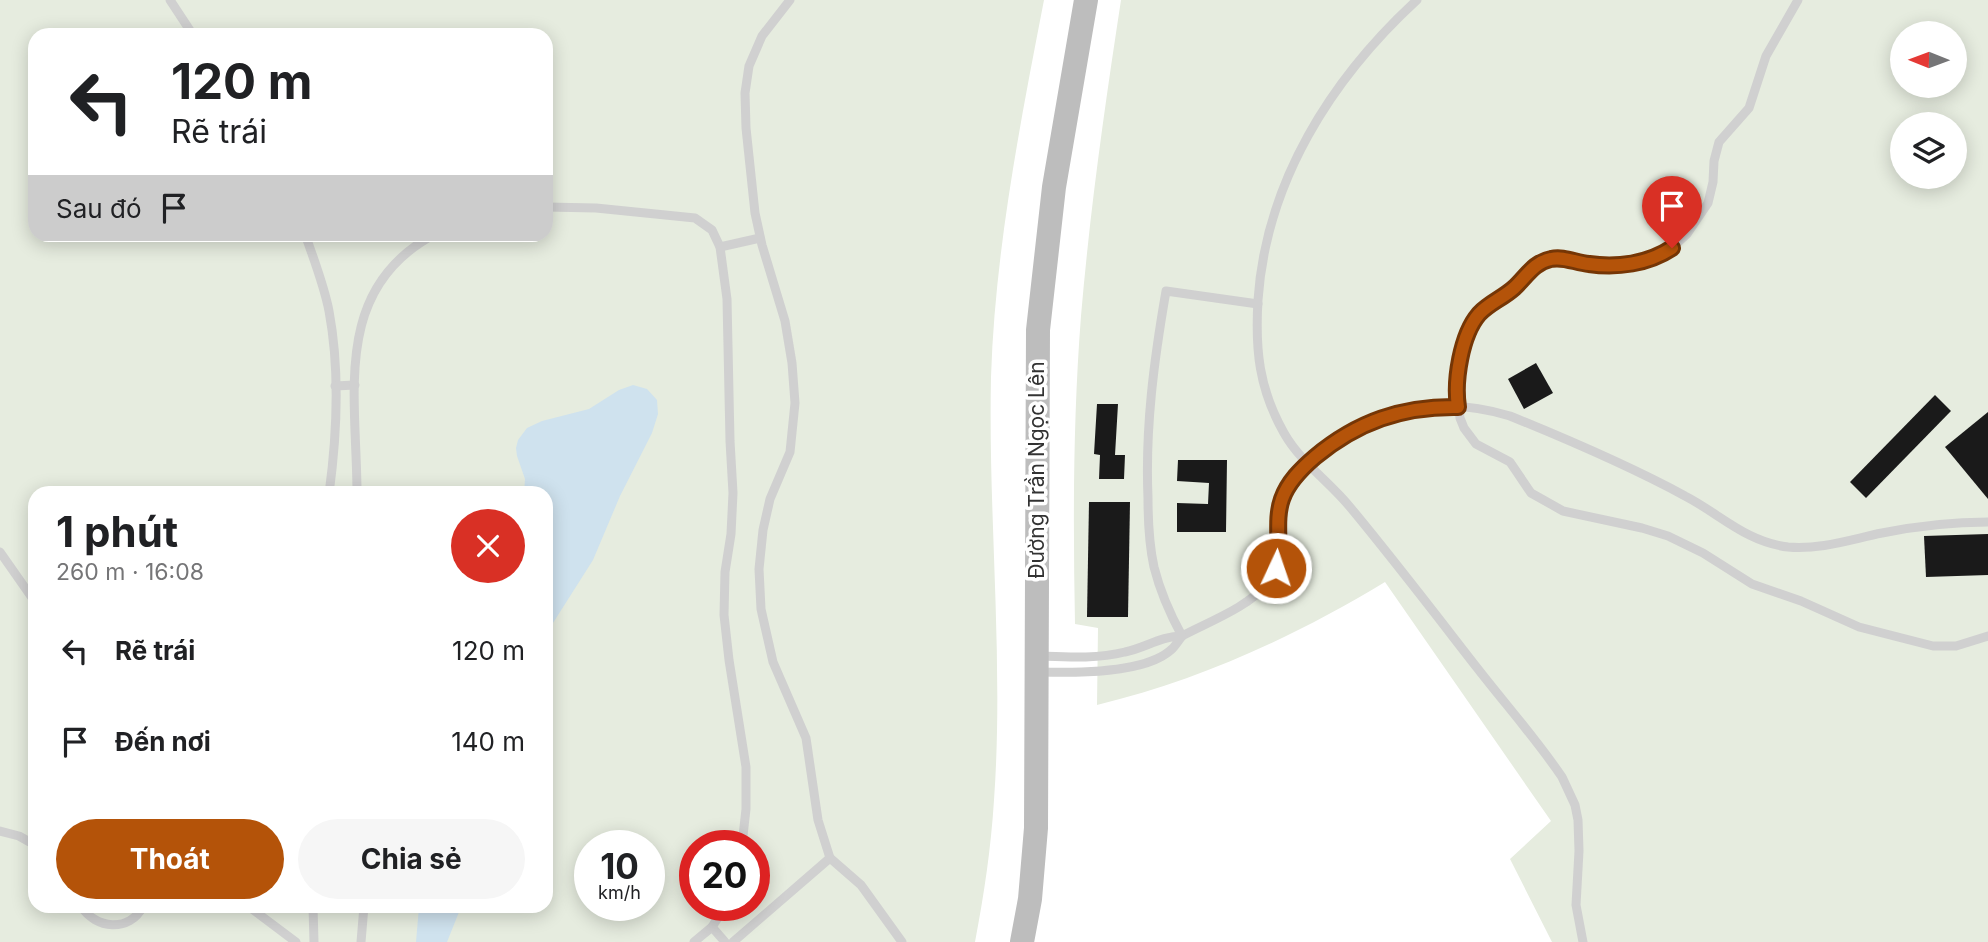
<!DOCTYPE html>
<html lang="vi">
<head>
<meta charset="utf-8">
<style>
	body { margin:0; font-family:Inter,sans-serif; background:#f6f6f6; color:#202124; height:100vh; display:flex; flex-direction:column; font-size:26px; white-space:nowrap }
	* { box-sizing:border-box; margin:0 }
	p { font-size:23px; color:#757577 }
	.icon { flex:none; width:38px; height:38px; fill:none; stroke:currentColor; stroke-width:2; stroke-linecap:round; stroke-linejoin:round }
	.map { position:relative; flex:1; overflow:hidden }
	.drawer { position:absolute; left:28px; top:486px; width:525px; height:427px; display:flex; flex-direction:column; background:#fff; border-radius:21px; box-shadow:0 4px 18px #0003 }
	.drawer>* { flex:none }
	.banner { position:absolute; left:28px; top:28px; width:525px; height:214px; border-radius:21px; box-shadow:0 4px 18px #0003; background:#fff; color:#202124; overflow:hidden }
	.needle { width:46px; rotate:271deg }
	.fabs { position:absolute; left:1890px; top:21px; display:grid; gap:14px }
	.fabs a { display:grid; place-items:center; width:77px; height:77px; border-radius:50%; background:#fff; box-shadow:0 4px 18px #0003; font-size:35px }
	.speed { position:absolute; left:574px; top:830px; display:flex; gap:14px; font-size:35px; font-weight:700; text-align:center }
	.speed>* { display:grid; place-content:center; width:91px; height:91px; border-radius:50%; background:#fff; box-shadow:0 4px 18px #0003; line-height:1 }
	.speed small { font-size:18px; font-weight:400 }
	.speed .limit { border:10px solid #d22; background:#fff; color:#111 }
	.pin { position:absolute; display:grid; place-items:center; width:60px; height:60px; color:#fff; margin:-72px -30px; border-radius:50% 50% 50% 0; rotate:-45deg; box-shadow:0 0 7px #0007 }
	.pin .icon { rotate:45deg }
	.me { position:absolute; width:77px; margin:-38px; rotate:3deg; stroke-linejoin:round; filter:drop-shadow(0 0 5px #0008) }
	.turn { display:flex; align-items:center; gap:24px; height:147px; padding:0 28px; font-size:32px }
	.turn .icon { width:91px; height:91px; stroke-width:2.5 }
	.turn b { display:block; font-size:49px; line-height:60px }
	.then { display:flex; align-items:center; height:66px; padding:0 28px; background:#0003; gap:14px; font-size:26px }
	.round { display:grid; place-items:center; flex:none; width:74px; height:74px; border-radius:37px; background:#f6f6f6 }
	.summary { display:flex; align-items:center; justify-content:space-between; height:119px; padding:0 28px }
	h1 { font-size:42px; font-weight:700; line-height:52px }
	.primary-button { display:flex; gap:14px; margin-top:auto; padding:14px 28px }
	.primary-button a { flex:1; height:80px; border-radius:42px; background:#b45309; color:#fff; font-size:28px; font-weight:700; line-height:80px; text-align:center }
	.primary-button a+a { background:#f6f6f6; color:#202124 }
	ul { padding:0; list-style:none }
	li { display:flex; align-items:center; gap:21px; height:91px; padding:0 28px }
	li div { flex:1 }
	li b { display:block; font-size:26px }
	li em { font-style:normal }
	.map>svg:first-child { display:block }
	.green { fill:#e6ecdf; fill-rule:evenodd }
	.water { fill:#cfe2ee }
	.building { fill:#1a1a1a }
	.lines { fill:none; stroke-linecap:round; stroke-linejoin:round }
	.lane { stroke:#d0d0d0; stroke-width:9 }
	.secondary { stroke:#bdbdbd; stroke-width:24 }
	.route-casing { stroke:#753606; stroke-width:18 }
	.route { stroke:#b45309; stroke-width:12 }
	.labels { text-anchor:middle; stroke-width:7; stroke-linejoin:round; paint-order:stroke }
	.street-label { font-size:21px; fill:#333; stroke:#fff }
</style>
</head>
<body>
<div class="map">
<svg width="1988" height="942" viewBox="0 0 1988 942">
	<rect width="100%" height="100%" fill="#fff"/>
	<!-- green -->
	<g class="green">
		<path d="M0,0h1044c-24,124 -49,251 -53,377 -3,141 13,283 3,423 -3,48 -10,95 -19,142h-975zM35,35h511v199h-511zM35,494h511v412h-511zM590,845h59v60h-59zM695,845h59v60h-59z"/>
		<path d="M1121,0h867v942h-436l-42,-83 41,-38 -166,-239c-91,55 -185,98 -288,123l1,-77 -23,-4c-2,-102 -2,-205 6,-308 9,-106 24,-211 40,-316zM1902,33h53v53h-53zM1902,124h53v53h-53z"/>
	</g>
	<!-- water -->
	<g class="water">
		<polygon points="633,385 647,389 657,400 658,414 652,433 620,496 593,560 546,634 546,494 524,493 525,479 517,456 516,448 518,440 527,428 542,421 589,409 619,390"/>
		<polygon points="419,907 461,907 447,942 416,942"/>
	</g>
	<!-- building -->
	<g class="building">
		<polygon points="1536,363 1553,393 1524,409 1508,379"/>
		<polygon points="1935,395 1951,411 1866,498 1850,482"/>
		<polygon points="1097,404 1118,404 1115,455 1125,455 1124,479 1099,479 1100,455 1094,454"/>
		<polygon points="1988,412 1988,499 1945,447"/>
		<polygon points="1178,460 1227,460 1226,532 1177,532 1177,503 1208,504 1209,483 1177,481"/>
		<polygon points="1089,502 1130,502 1128,617 1087,617"/>
		<polygon points="1988,534 1988,575 1926,577 1924,536"/>
	</g>
	<g class="lines">
		<!-- lane -->
		<g class="lane">
			<polyline points="170,0 193,35"/>
			<polyline points="790,0 762,36 749,66 745,93 746,128 755,213 762,245 785,321 792,363 795,403 790,452 770,499 763,530 759,569 761,609 773,662 806,738 818,820 830,858 861,885 902,942"/>
			<path d="M1417,0c-86,79 -151,182 -159,300 -3,50 1,89 26,133 17,30 45,48 66,74 44,53 86,108 128,162 28,36 59,71 84,108l13,28 3,15 1,31 -3,54 7,37"/>
			<polyline points="1798,0 1766,56 1749,108 1719,142 1714,161 1713,182 1708,203 1687,234 1672,248 1646,261 1604,265 1559,258 1537,265 1508,294 1485,309 1473,323 1456,382 1460,418 1464,428 1476,444 1510,462 1531,493 1563,511 1642,528 1668,536 1703,553 1752,584 1801,601 1859,627 1933,646 1956,646 1988,636"/>
			<polyline points="546,207 596,208 695,218 712,230 720,247 727,299 730,441 733,493 731,534 725,572 724,615 729,660 746,767 746,809 742,845"/>
			<path d="M305,234c9,26 19,51 24,77 11,59 8,124 0,183"/>
			<polyline points="720,247 760,238"/>
			<path d="M1258,304l-92,-13c-12,69 -21,137 -18,207 0,23 1,46 6,69 6,24 16,47 28,69 28,-15 65,-28 86,-53 20,-25 3,-58 15,-87 7,-18 22,-31 38,-43 56,-45 120,-58 189,-37 59,24 118,49 175,80 35,18 61,46 103,51 32,3 64,-8 94,-14 35,-7 70,-11 106,-11"/>
			<polyline points="335,386 355,385"/>
			<path d="M357,494c0,-98 -26,-205 78,-260"/>
			<polyline points="0,552 35,602"/>
			<path d="M1038,656c29,1 58,3 87,-4 20,-4 36,-16 57,-16 -3,4 -6,9 -10,13 -26,25 -98,24 -132,23"/>
			<polyline points="0,831 19,836 35,845"/>
			<path d="M81,906c14,23 49,27 62,0"/>
			<polyline points="248,906 296,942"/>
			<polyline points="313,906 314,942"/>
			<polyline points="712,927 725,942"/>
			<polyline points="361,942 364,906"/>
			<polyline points="694,942 712,927 726,905"/>
			<polyline points="733,942 830,858"/>
		</g>
		<!-- secondary -->
		<polyline class="secondary" points="1022,942 1030,899 1036,828 1038,330 1054,187 1086,0"/>
	</g>
	<g class="lines">
		<defs>
			<path id="route" d="M1276,568c6,-23 -2,-46 6,-69 6,-17 19,-30 33,-42 42,-35 87,-51 143,-50 -4,-26 3,-72 21,-93 10,-11 24,-16 35,-26 12,-11 20,-26 37,-29 13,-3 25,4 38,5 28,4 59,0 83,-16"/>
		</defs>
		<!-- route casing -->
		<use href="#route" class="route-casing"/>
		<!-- route -->
		<use href="#route" class="route"/>
	</g>
	<g class="labels">
		<!-- street labels -->
		<g class="street-label">
			<text transform="translate(1037 470) rotate(-90)" y="7">Đường Trần Ngọc Lên</text>
		</g>
	</g>
</svg>
<div class="fabs">
<a><svg class="needle" viewBox="-14 -14 28 28"><path d="M0-13l5 13h-10z" fill="#e53935"/><path d="M0 13l5-13h-10z" fill="#757577"/></svg></a>
<a><svg class="icon" aria-label="layers" viewBox="0 0 24 24"><path d="M12 4l9 5-9 5-9-5zM3 14l9 5 9-5"/></svg></a>
</div>
<div class="speed"><div>10<small>km/h</small></div><div class="limit">20</div></div>
<div class="pin" style="left:1672px;top:248px;background:#d93025"><svg class="icon" aria-label="arrive" viewBox="0 0 24 24"><path d="M6 21V4h12l-3 4 3 4H6"/></svg></div>
<svg class="me" style="left:1276px;top:568px" viewBox="-20 -20 40 40"><circle r="17" fill="#b45309" stroke="#fff" stroke-width="3"/><path d="M0-11L8 9 0 5-8 9z" fill="#fff"/></svg>
<div class="banner">
<div class="turn"><svg class="icon" aria-label="left" viewBox="0 0 24 24"><path d="M17 20v-9H6M10 6l-5 5 5 5"/></svg><div><b>120 m</b>Rẽ trái</div></div>
<div class="then">Sau đó<svg class="icon" aria-label="arrive" viewBox="0 0 24 24"><path d="M6 21V4h12l-3 4 3 4H6"/></svg></div>
</div>
<section class="drawer">
<div class="summary"><div><h1>1 phút</h1><p>260 m · 16:08</p></div><a class="round" style="background:#d93025;color:#fff"><svg class="icon" aria-label="close" viewBox="0 0 24 24"><path d="M6 6l12 12M18 6L6 18"/></svg></a></div>
<ul>
<li><svg class="icon" aria-label="left" viewBox="0 0 24 24"><path d="M17 20v-9H6M10 6l-5 5 5 5"/></svg><div><b>Rẽ trái</b></div><em>120 m</em></li>
<li><svg class="icon" aria-label="arrive" viewBox="0 0 24 24"><path d="M6 21V4h12l-3 4 3 4H6"/></svg><div><b>Đến nơi</b></div><em>140 m</em></li>
</ul>
<div class="primary-button"><a>Thoát</a><a>Chia sẻ</a></div>
</section>
</div>
</body>
</html>
